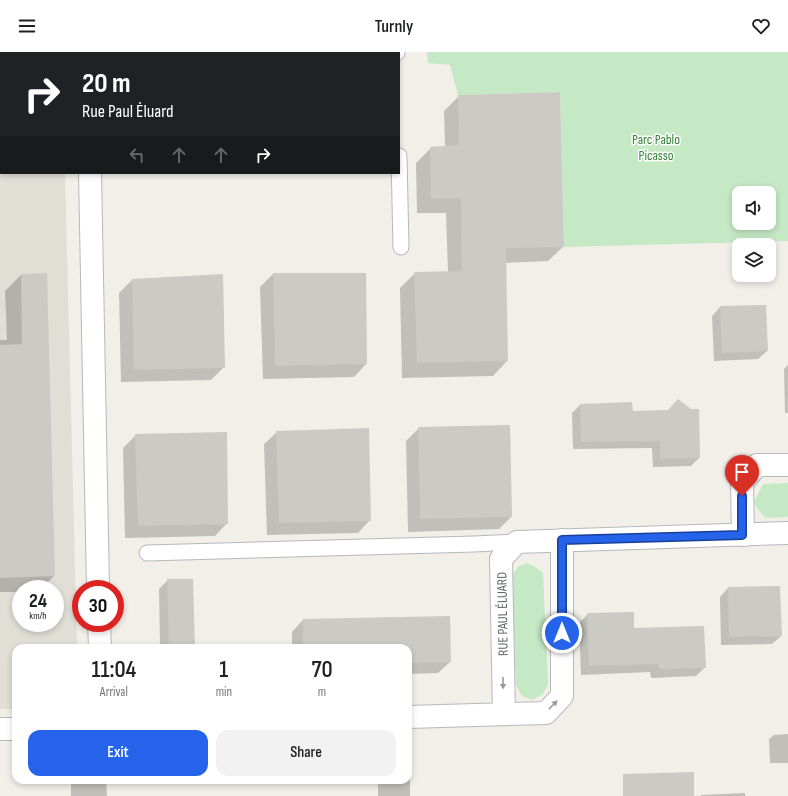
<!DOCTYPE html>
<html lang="en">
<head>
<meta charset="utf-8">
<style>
	body { margin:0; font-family:"Sofia Sans Condensed",sans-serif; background:#f2f2f2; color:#202124; height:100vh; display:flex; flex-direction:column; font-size:15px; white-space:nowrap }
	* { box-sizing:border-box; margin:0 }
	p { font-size:13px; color:#757577 }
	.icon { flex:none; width:22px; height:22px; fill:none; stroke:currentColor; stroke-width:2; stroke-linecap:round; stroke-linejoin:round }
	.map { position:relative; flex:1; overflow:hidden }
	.panel { position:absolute; left:12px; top:592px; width:400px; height:140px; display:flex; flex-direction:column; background:#fff; border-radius:12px; box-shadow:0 2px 6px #0003 }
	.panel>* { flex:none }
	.hud { position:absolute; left:0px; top:0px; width:400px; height:122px; box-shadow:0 2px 6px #0003; background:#202124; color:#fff; overflow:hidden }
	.tools { position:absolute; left:732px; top:134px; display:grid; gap:8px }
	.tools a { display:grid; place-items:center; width:44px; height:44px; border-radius:8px; background:#fff; box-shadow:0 2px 6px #0003; font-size:20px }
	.speed { position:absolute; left:12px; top:528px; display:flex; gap:8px; font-size:20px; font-weight:700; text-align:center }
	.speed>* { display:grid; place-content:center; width:52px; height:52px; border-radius:50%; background:#fff; box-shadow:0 2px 6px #0003; line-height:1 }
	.speed small { font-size:10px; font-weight:400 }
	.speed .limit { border:6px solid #d22; background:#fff; color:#111 }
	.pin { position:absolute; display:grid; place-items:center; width:34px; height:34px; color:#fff; margin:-41px -17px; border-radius:50% 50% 50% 0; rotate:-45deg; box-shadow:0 0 4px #0007 }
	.pin .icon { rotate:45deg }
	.me { position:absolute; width:44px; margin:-22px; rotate:0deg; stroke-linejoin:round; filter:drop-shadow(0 0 3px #0008) }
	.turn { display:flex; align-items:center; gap:14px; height:84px; padding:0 16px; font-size:18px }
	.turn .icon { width:52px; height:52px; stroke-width:2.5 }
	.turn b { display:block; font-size:28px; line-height:34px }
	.lanes { display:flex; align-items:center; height:38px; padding:0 16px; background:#0003; justify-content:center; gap:20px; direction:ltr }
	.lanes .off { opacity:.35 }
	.eta { display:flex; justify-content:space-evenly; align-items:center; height:68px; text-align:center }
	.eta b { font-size:24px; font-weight:600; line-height:28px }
	.primary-button { display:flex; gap:8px; margin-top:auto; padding:8px 16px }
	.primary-button a { flex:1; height:46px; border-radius:12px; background:#2563eb; color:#fff; font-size:16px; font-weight:600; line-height:46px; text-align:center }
	.primary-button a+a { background:#f2f2f2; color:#202124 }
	header { display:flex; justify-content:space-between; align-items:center; height:52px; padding:0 16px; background:#fff; font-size:18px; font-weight:600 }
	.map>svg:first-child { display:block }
	.education { fill:#e1ded6; fill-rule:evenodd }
	.green { fill:#c5e8c5; fill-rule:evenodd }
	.shadow { fill:#0003 }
	.building { fill:#cccac5 }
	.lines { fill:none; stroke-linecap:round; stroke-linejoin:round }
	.service-casing { stroke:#b5b8bc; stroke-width:17 }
	.minor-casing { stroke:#b5b8bc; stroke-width:24 }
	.service { stroke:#fff; stroke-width:15 }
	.minor { stroke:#fff; stroke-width:22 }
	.oneway { fill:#979a9d }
	.route-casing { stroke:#184099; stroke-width:10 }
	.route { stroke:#2563eb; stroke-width:7 }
	.labels { text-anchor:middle; stroke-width:3; stroke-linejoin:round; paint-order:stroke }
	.park-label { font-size:14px; fill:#348238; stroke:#fff }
	.street-label { font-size:14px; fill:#5f6368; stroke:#fff }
</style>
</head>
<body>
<header><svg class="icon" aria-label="menu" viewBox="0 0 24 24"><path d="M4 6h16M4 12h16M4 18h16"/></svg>Turnly<svg class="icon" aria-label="heart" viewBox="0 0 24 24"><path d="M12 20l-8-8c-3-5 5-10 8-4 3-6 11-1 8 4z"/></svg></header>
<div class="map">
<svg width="788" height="744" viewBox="0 0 788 744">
	<rect width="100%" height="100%" fill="#f1efe8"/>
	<!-- education -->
	<path class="education" d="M0,0h62l-61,1v120h64l12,475h-61v61h-16zM21,537h34v34h-34z"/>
	<!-- green -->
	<g class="green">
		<path d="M427,0h361v189l-224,6 -4,-155 -102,3 -8,-30 -22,-2zM739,141h30v30h-30z"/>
		<polygon points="788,431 788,465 766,466 759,459 754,450 763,432"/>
		<polygon points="526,511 535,515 543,521 548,632 543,642 532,648 522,644 516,633 512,523 518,515"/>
	</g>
	<!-- shadow -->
	<g class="shadow">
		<polygon points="459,44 563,195 548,209 505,211 507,309 493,324 402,326 400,236 415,221 448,220 446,161 417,161 416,111 431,96 445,95 444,59"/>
		<polygon points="273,222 365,222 366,312 354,325 263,327 260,235"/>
		<polygon points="21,223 54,524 41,537 21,537 21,540 0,540 0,288 7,288 5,239"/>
		<polygon points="222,223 224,315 211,328 121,330 119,241 132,228"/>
		<polygon points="720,255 767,299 758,307 714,309 712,264"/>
		<polygon points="788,313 788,361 785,361 784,317"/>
		<polygon points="580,353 632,360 698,358 699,406 691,414 653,415 652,396 573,397 572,361"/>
		<polygon points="419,376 511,465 499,477 408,480 406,389"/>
		<polygon points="277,380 370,468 358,481 267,483 264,392"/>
		<polygon points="136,383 227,471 215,484 125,486 123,396"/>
		<polygon points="168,528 194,596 160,596 159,537"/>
		<polygon points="728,536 781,584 772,592 721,593 720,545"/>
		<polygon points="588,562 633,577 705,615 696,624 651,626 650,620 581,623 579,571"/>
		<polygon points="449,565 450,610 438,621 408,622 408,596 292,596 292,580 303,568"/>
		<polygon points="131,594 153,594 153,596 129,596"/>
		<polygon points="788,682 788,711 770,711 769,687 774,683"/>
		<polygon points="408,720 410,720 410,744 378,744 378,728 408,728"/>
		<polygon points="75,728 106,728 107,744 71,744 71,732"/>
		<polygon points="745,741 745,744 701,744 701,743"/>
	</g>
	<!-- building -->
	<g class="building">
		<polygon points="560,40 564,195 506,196 508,309 417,311 414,220 462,219 461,146 431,147 430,95 459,93 458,43"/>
		<polygon points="47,221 55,524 0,526 0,293 22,292 21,222"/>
		<polygon points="273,221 366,221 367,312 275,314"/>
		<polygon points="223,222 225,316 134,318 132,227"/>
		<polygon points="766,253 768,299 722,301 720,254"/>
		<polygon points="678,347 691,357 699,357 700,406 660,407 660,389 581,390 580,352 632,350 633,359 668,358"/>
		<polygon points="510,373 512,465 420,467 418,375"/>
		<polygon points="369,376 371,469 279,471 276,379"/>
		<polygon points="227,380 228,472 138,474 135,382"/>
		<polygon points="167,527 193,527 195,596 169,596"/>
		<polygon points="780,534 782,584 729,585 728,535"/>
		<polygon points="634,560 634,576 704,574 706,616 659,617 659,612 589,614 587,561"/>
		<polygon points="450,564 451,610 408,611 408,596 303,596 303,567"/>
		<polygon points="694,720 694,744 623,744 623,722"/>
	</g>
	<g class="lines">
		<defs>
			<g id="service">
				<polyline points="397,0 397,1"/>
				<polyline points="399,104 401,195"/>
				<polyline points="147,501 474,492 517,490"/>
			</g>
			<g id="minor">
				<polyline points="87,0 87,1"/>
				<polyline points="90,121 98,537"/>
				<polyline points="743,483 742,431 757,413 788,413"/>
				<polyline points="99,571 100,596"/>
				<polyline points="504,662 501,507 517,490 788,481"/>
				<polyline points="408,665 546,661 562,644 562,488"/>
				<polyline points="0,677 16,677"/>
			</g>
		</defs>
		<!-- service casing -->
		<use href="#service" class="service-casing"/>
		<!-- minor casing -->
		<use href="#minor" class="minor-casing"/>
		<!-- service -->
		<use href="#service" class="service"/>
		<!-- minor -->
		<use href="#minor" class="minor"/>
	</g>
	<!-- one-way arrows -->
	<defs><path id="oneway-solid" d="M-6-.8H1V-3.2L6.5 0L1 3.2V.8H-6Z"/></defs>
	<g class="oneway">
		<use href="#oneway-solid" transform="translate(503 631) rotate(89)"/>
		<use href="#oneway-solid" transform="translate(553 653) rotate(-46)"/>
	</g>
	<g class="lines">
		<defs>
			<polyline id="route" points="562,581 562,488 742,483 742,444"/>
		</defs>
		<!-- route casing -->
		<use href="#route" class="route-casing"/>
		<!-- route -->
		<use href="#route" class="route"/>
	</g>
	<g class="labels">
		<!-- park labels -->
		<g class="park-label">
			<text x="656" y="92">Parc Pablo<tspan x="656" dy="16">Picasso</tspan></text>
		</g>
		<!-- street labels -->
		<g class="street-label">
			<text transform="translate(502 562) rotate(-91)" y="5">RUE PAUL ÉLUARD</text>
		</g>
	</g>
</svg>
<div class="tools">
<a><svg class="icon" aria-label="sound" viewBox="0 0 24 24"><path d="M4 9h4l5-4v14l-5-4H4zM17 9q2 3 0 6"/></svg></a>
<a><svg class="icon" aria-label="layers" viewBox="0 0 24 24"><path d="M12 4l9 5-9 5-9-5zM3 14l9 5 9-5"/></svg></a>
</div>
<div class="speed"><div>24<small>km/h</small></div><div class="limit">30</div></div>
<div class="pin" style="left:742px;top:444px;background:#d93025"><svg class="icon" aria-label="arrive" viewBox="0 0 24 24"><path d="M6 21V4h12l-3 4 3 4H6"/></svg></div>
<svg class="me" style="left:562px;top:581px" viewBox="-20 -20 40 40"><circle r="17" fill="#2563eb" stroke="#fff" stroke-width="3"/><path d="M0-11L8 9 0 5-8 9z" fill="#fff"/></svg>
<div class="hud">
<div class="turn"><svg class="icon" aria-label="right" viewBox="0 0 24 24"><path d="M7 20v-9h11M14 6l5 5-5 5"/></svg><div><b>20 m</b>Rue Paul Éluard</div></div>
<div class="lanes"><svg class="icon off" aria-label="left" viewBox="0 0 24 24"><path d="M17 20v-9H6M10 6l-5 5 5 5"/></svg><svg class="icon off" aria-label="ahead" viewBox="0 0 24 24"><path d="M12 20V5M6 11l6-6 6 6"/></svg><svg class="icon off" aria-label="ahead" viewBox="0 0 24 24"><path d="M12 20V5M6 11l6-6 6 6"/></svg><svg class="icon" aria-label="right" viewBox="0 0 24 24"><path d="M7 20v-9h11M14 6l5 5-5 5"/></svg></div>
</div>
<section class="panel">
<div class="eta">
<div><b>11:04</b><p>Arrival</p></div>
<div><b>1</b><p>min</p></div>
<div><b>70</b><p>m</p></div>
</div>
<div class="primary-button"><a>Exit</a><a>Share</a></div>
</section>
</div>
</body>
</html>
